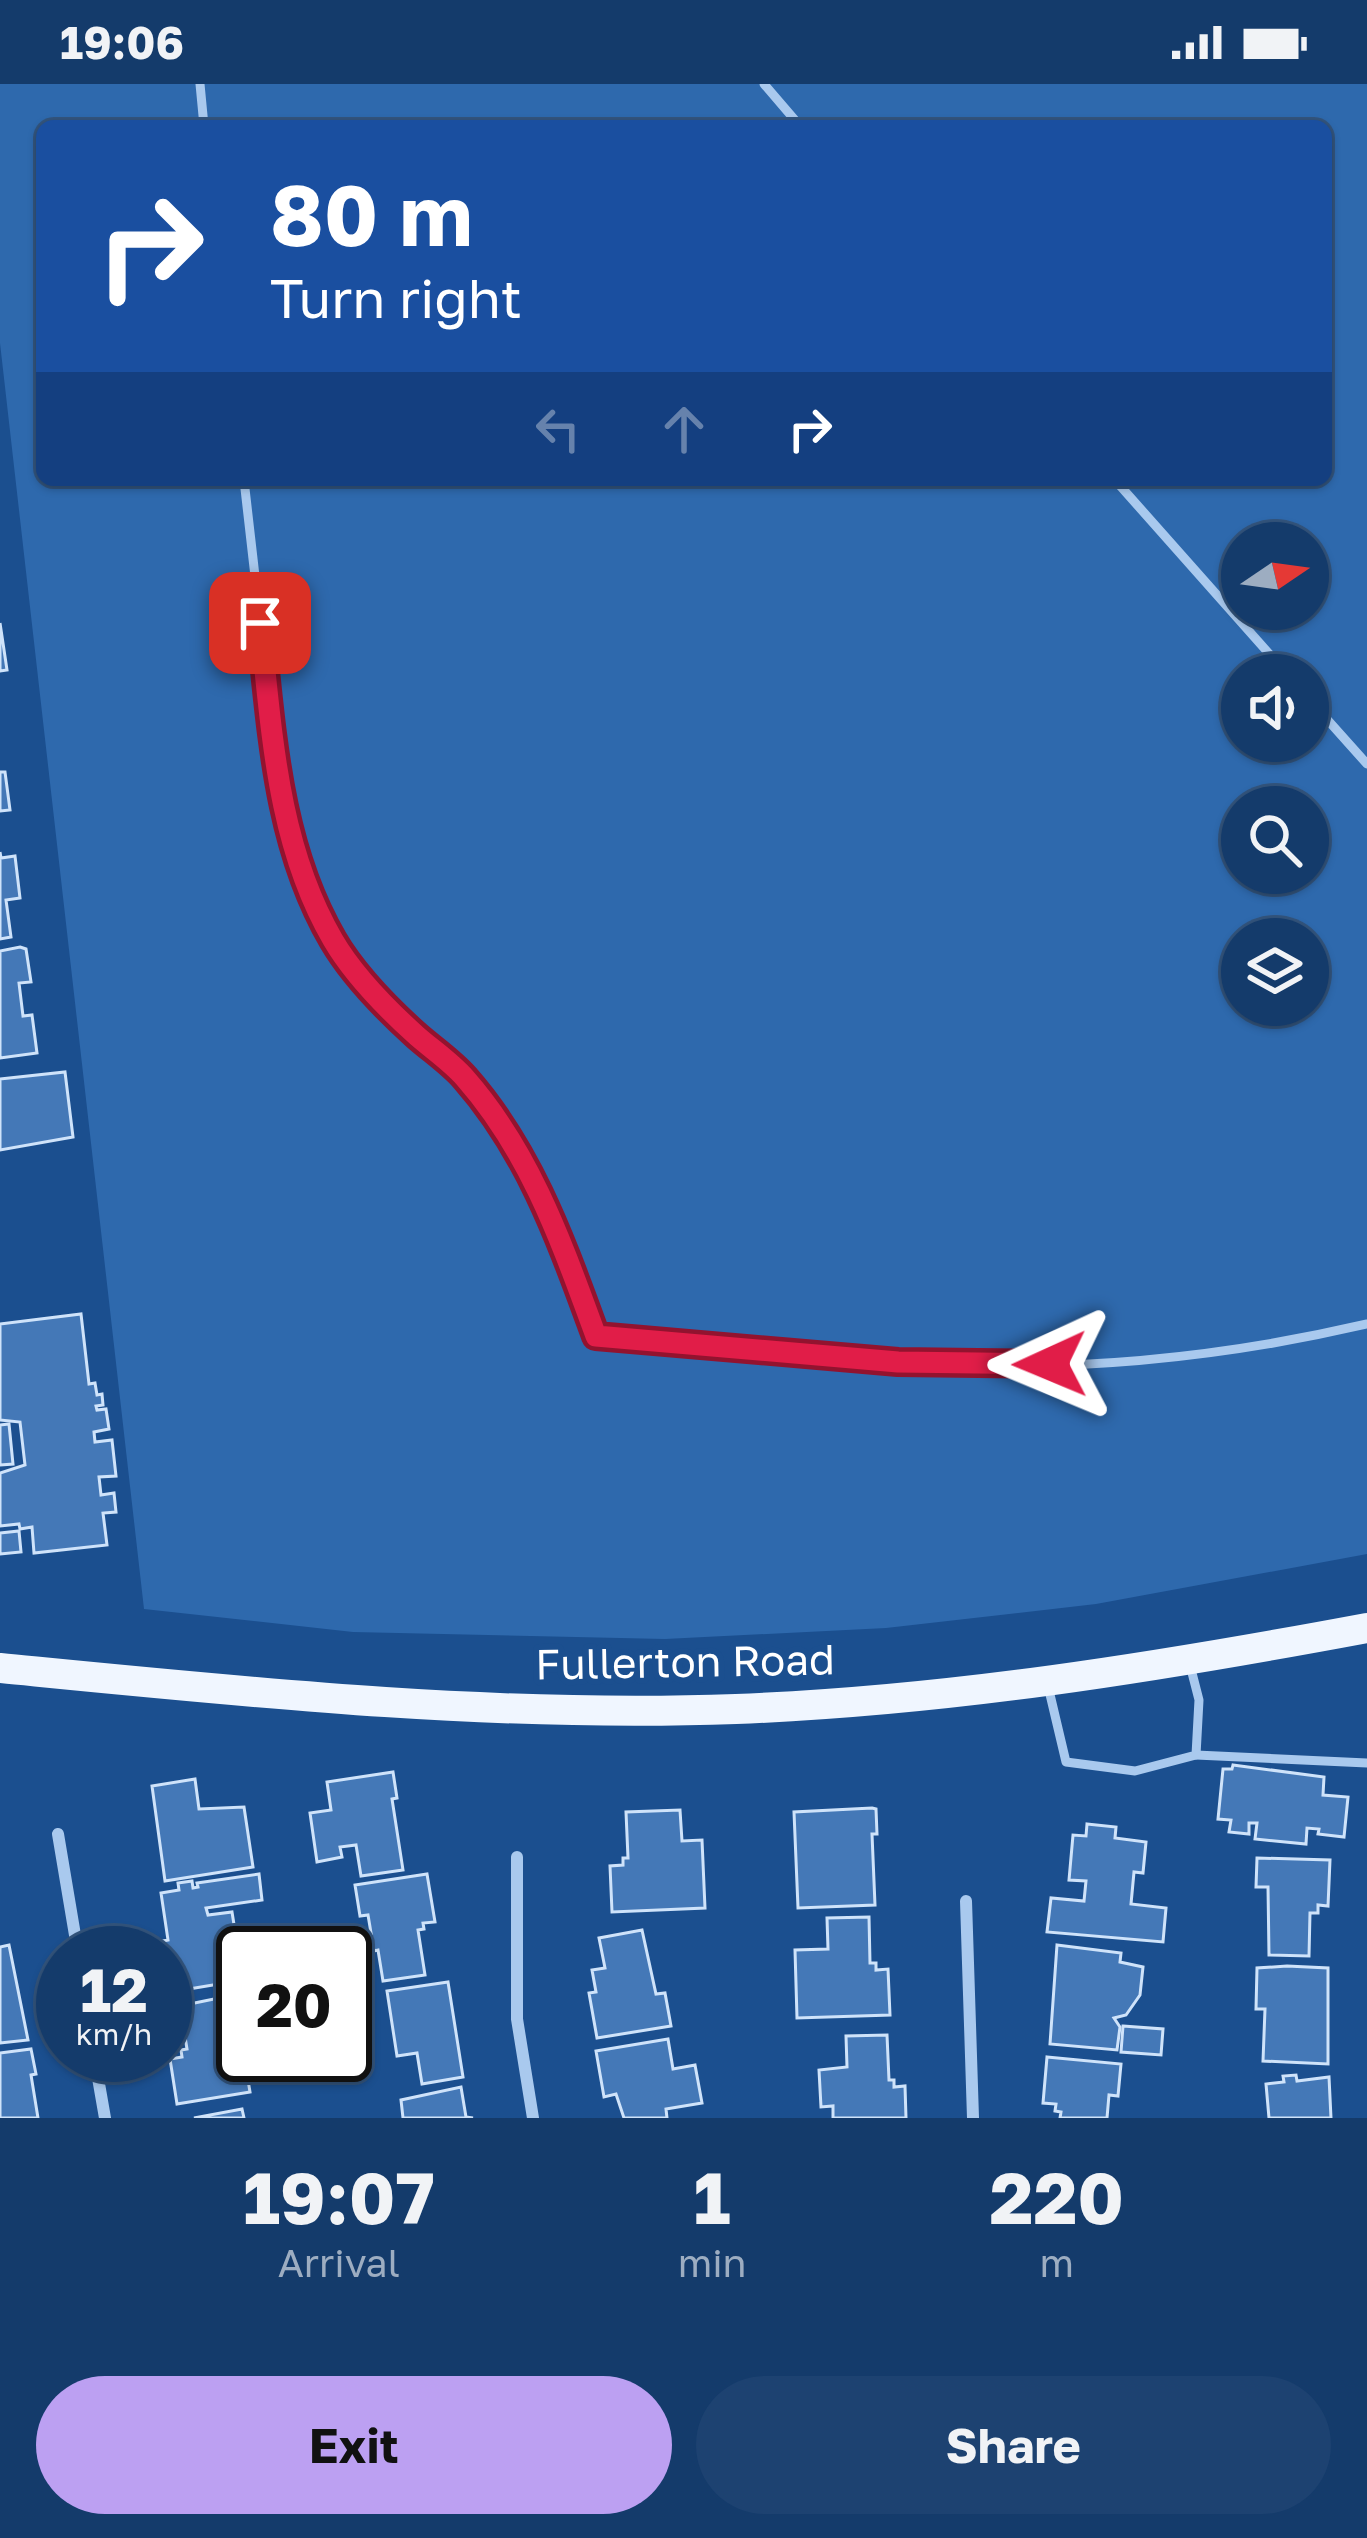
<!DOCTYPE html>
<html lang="en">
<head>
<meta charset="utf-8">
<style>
	body { margin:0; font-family:"Golos Text",sans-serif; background:#1d4271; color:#f1f3f6; height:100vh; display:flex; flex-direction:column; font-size:45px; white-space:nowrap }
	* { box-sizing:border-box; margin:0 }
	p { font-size:39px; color:#9dadc1 }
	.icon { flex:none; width:66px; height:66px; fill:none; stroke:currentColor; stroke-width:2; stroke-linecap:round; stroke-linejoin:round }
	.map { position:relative; height:2034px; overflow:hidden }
	.drawer { display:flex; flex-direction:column; background:#143b6b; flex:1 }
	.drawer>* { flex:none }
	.top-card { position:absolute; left:36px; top:36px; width:1296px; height:366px; border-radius:18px; box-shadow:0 3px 9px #0004,0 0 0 3px #33557e; background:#1a4fa0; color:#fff; overflow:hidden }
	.needle { width:78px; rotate:77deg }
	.tools { position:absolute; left:1221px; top:438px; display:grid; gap:24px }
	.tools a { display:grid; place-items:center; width:108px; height:108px; border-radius:50%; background:#143b6b; box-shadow:0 3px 9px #0004,0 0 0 3px #33557e; font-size:60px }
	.speed { position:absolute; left:36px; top:1842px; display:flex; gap:24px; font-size:60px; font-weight:700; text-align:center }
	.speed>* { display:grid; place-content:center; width:156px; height:156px; border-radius:50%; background:#143b6b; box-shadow:0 3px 9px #0004,0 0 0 3px #33557e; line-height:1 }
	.speed small { font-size:30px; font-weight:400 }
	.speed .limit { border:6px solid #111; border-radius:18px; background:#fff; color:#111 }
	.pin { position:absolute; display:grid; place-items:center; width:102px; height:102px; color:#fff; margin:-51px; border-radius:24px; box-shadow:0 6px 18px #0006 }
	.me { position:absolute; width:132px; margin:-66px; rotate:269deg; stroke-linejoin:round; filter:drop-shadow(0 0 9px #0008) }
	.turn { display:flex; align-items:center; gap:42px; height:252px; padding:0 36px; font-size:54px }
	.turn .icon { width:156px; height:156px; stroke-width:2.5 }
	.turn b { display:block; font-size:84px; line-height:102px }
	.lanes { display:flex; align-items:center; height:114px; padding:0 36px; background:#0003; justify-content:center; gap:60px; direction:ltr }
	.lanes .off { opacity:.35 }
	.eta { display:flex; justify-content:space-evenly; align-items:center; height:204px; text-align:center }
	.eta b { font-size:72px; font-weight:700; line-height:84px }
	.primary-button { display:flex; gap:24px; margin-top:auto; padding:24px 36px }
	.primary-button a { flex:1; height:138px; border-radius:72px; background:#bca0f2; color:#111; font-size:48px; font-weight:700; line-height:138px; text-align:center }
	.primary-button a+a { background:#1d4271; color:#f1f3f6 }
	.status { display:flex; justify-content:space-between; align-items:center; height:84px; padding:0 60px; background:#143b6b; direction:ltr }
	.status svg { height:33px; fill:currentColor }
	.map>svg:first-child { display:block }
	.green { fill:#2e69ad; fill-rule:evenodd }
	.building { fill:#4478b7; stroke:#cfe3fa; stroke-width:3 }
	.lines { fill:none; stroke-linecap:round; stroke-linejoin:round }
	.lane { stroke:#a9c9ee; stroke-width:9 }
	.street { stroke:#a9c9ee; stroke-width:12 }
	.primary { stroke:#f0f6ff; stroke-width:30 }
	.route-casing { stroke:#92132f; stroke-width:30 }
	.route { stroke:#e11d48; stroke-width:21 }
	.labels { text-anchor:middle; stroke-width:12; stroke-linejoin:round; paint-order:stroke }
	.street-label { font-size:42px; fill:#fff; stroke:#1b4f8f }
</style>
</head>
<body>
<div class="status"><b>19:06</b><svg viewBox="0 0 49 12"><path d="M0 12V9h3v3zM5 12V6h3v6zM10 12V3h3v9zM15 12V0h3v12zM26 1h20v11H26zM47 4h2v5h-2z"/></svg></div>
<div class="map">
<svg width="1367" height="2034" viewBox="0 0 1367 2034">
	<rect width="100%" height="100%" fill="#1b4f8f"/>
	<!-- green -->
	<path class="green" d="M0,0h1367v1470l-271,50 -210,24 -221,11 -312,-7 -209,-23 -144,-1266zM42,42h1284v354h-1284zM1242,459h66v66h-66zM1242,591h66v66h-66zM1242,723h66v66h-66zM1242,855h66v66h-66z"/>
	<!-- building -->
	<g class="building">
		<polygon points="0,539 7,586 0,587"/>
		<polygon points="0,688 5,688 10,726 0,727"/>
		<polygon points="0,768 1,774 15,772 20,814 6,816 11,853 0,855"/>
		<polygon points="20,863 26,865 31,898 19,899 23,932 32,931 37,969 0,974 0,867"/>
		<polygon points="65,988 73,1053 0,1066 0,995"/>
		<polygon points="81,1230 89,1300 95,1299 97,1311 102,1310 103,1321 96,1322 97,1326 106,1325 109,1345 94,1348 95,1358 112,1356 116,1392 99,1393 101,1411 114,1409 116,1428 103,1429 107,1461 34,1469 32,1443 20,1445 19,1440 0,1442 0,1389 25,1381 20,1338 0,1336 0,1240"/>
		<polygon points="9,1340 13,1380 0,1381 0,1341"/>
		<polygon points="19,1447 21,1468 0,1470 0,1449"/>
		<polygon points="1233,1681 1324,1693 1323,1711 1348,1713 1344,1753 1318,1750 1319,1745 1307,1744 1306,1760 1255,1755 1257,1739 1249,1739 1249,1750 1229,1748 1231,1736 1218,1735 1223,1685 1232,1685"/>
		<polygon points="393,1688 397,1714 392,1715 403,1786 361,1792 356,1761 340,1763 342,1773 317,1778 310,1729 331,1726 327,1698"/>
		<polygon points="195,1695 199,1725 244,1723 253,1783 165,1797 152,1702"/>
		<polygon points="872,1724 876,1725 877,1750 872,1750 875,1821 798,1824 794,1728"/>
		<polygon points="680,1726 682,1757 702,1756 705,1824 612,1828 610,1782 623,1781 623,1774 628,1774 626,1728"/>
		<polygon points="1087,1740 1116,1743 1115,1754 1146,1758 1143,1789 1134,1788 1131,1820 1166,1824 1163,1858 1047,1848 1051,1814 1084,1817 1086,1797 1069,1796 1073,1751 1086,1752"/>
		<polygon points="1257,1774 1330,1776 1328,1822 1318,1821 1318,1829 1310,1829 1309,1872 1269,1871 1268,1803 1256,1803"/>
		<polygon points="259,1790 262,1816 206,1824 208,1831 232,1828 239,1872 228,1873 231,1898 165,1909 165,1869 151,1869 151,1865 165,1863 163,1857 168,1856 161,1809 179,1806 178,1799 192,1797 193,1804 198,1803 197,1799"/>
		<polygon points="427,1790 435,1838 423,1839 424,1845 418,1846 425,1891 383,1897 378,1866 374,1867 368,1831 360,1832 355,1801"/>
		<polygon points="869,1833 870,1879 876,1879 876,1886 888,1885 890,1931 797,1934 795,1866 828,1865 827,1834"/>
		<polygon points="642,1846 656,1910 665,1909 671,1942 597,1954 589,1909 596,1908 592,1886 605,1884 599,1854"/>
		<polygon points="9,1861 28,1956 0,1959 0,1863"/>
		<polygon points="1057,1861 1121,1869 1120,1878 1143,1883 1140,1911 1126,1931 1114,1934 1120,1943 1117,1966 1050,1960"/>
		<polygon points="1287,1882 1328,1884 1328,1980 1263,1977 1265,1925 1256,1925 1257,1884"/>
		<polygon points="448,1898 463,1993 422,2000 417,1969 397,1972 387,1907"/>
		<polygon points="243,1909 243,1971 249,1971 250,1978 245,1978 250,2008 177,2020 170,1975 182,1973 181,1966 187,1965 180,1922"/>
		<polygon points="1123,1942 1163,1945 1161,1971 1121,1968"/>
		<polygon points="887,1951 889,1996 894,1996 894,2003 905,2002 906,2034 833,2034 833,2022 821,2023 819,1986 847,1983 846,1952"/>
		<polygon points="668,1955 673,1985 695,1981 702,2019 666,2025 667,2034 624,2034 616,2010 604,2013 596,1967"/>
		<polygon points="31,1965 36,1990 31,1991 38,2034 0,2034 0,1969"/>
		<polygon points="1047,1973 1121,1980 1118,2012 1109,2011 1107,2034 1060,2034 1061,2028 1055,2027 1056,2020 1043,2019"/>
		<polygon points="1296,1991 1297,1997 1329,1993 1331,2034 1269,2034 1266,2000 1284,1998 1283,1992"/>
		<polygon points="461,2003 466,2033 473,2034 403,2034 401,2016"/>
		<polygon points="242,2025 244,2034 194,2034"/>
	</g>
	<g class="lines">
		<!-- lane -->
		<g class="lane">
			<polyline points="200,0 204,42"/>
			<polyline points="764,0 800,42"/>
			<path d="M244,396l36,315 32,100 22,47 32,42 49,51 46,38 63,87 35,74 38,102c123,10 248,26 372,30 133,3 269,-12 398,-42"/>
			<polyline points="1115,396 1288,591"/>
			<polyline points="1308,614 1367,680"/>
			<polyline points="1048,1602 1066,1678 1135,1687 1196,1671 1199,1616 1190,1581"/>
			<polyline points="1196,1671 1367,1679"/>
		</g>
		<!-- street -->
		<g class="street">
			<polyline points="58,1750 78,1869"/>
			<polyline points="517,1773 517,1935 533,2034"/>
			<polyline points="966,1817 973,2034"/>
			<polyline points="94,1971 105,2034"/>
		</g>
		<!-- primary -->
		<path class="primary" d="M0,1584c244,24 490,50 736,41 212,-8 422,-42 631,-81"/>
	</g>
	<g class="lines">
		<defs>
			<path id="route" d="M260,539c12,109 17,221 73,317 21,36 54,69 84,96 16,14 34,26 48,42 66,75 97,166 131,258l302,26 152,2"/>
		</defs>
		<!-- route casing -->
		<use href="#route" class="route-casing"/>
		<!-- route -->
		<use href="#route" class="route"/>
	</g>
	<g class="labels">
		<!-- street labels -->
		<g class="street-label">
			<text transform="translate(685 1578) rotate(-1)" y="15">Fullerton Road</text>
		</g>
	</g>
</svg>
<div class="tools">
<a><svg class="needle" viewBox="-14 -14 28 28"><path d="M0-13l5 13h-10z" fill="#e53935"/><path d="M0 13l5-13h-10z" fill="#9dadc1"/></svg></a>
<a><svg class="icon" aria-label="sound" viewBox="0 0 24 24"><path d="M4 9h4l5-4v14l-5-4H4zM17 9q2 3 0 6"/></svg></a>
<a><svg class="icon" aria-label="search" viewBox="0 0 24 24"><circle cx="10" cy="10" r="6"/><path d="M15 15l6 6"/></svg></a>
<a><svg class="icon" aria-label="layers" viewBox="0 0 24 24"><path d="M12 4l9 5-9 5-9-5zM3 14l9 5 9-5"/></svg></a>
</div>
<div class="speed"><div>12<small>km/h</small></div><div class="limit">20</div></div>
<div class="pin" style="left:260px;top:539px;background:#d93025"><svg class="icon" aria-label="arrive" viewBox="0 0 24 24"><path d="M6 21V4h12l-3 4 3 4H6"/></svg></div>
<svg class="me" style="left:1050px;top:1280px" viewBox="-20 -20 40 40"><path d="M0-17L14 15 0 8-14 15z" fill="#e11d48" stroke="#fff" stroke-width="4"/></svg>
<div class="top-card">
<div class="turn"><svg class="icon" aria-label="right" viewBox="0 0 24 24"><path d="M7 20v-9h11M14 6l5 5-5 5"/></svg><div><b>80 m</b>Turn right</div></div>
<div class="lanes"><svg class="icon off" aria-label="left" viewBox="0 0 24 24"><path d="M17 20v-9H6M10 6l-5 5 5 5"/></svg><svg class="icon off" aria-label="ahead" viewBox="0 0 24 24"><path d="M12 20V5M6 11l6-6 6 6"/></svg><svg class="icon" aria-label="right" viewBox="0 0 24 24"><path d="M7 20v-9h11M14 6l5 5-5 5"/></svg></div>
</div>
</div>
<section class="drawer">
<div class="eta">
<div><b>19:07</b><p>Arrival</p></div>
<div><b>1</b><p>min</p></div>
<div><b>220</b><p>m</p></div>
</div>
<div class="primary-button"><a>Exit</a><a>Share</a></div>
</section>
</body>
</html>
